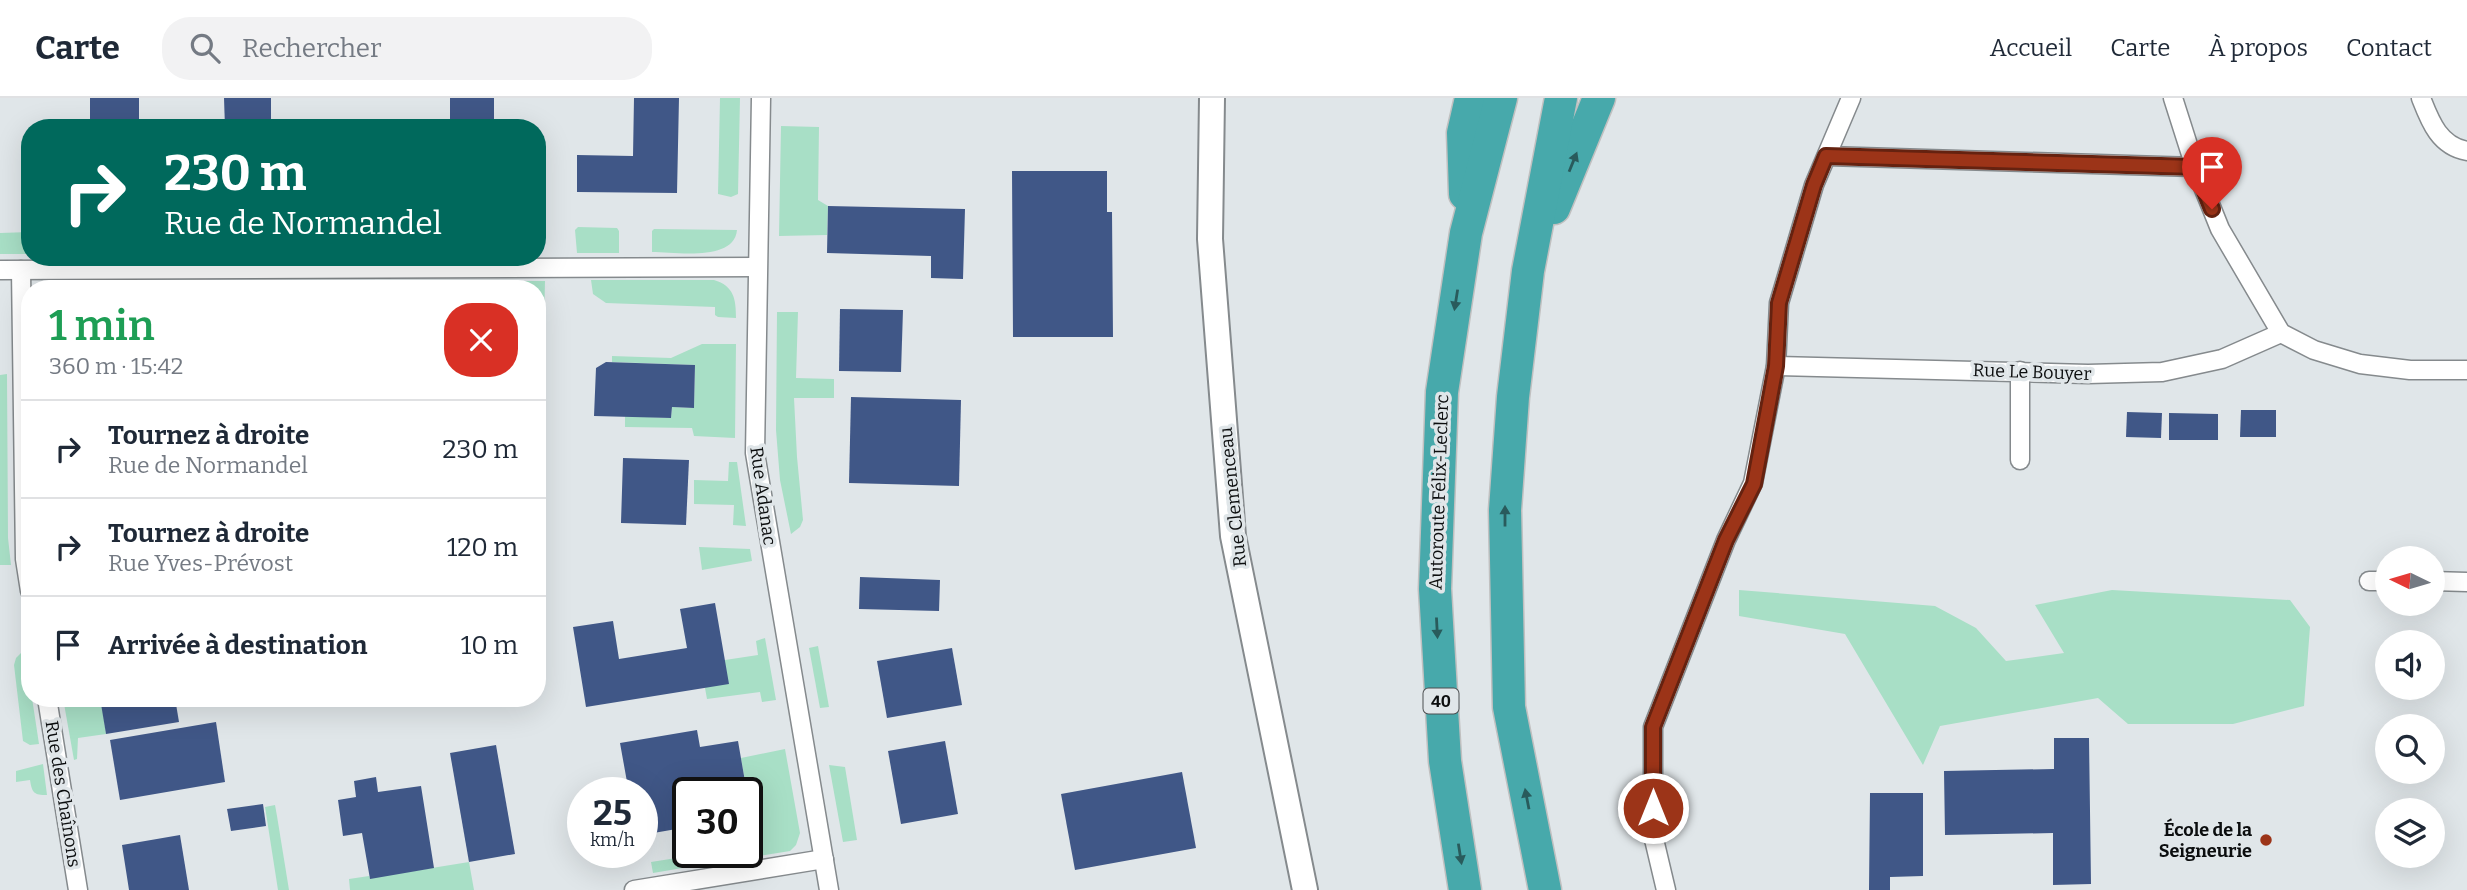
<!DOCTYPE html>
<html lang="fr">
<head>
<meta charset="utf-8">
<style>
	body { margin:0; font-family:Bitter,serif; background:#f2f2f3; color:#1f2937; height:100vh; display:flex; flex-direction:column; font-size:26px; white-space:nowrap }
	* { box-sizing:border-box; margin:0 }
	p { font-size:23px; color:#747a83 }
	.icon { flex:none; width:38px; height:38px; fill:none; stroke:currentColor; stroke-width:2; stroke-linecap:round; stroke-linejoin:round }
	.map { position:relative; flex:1; overflow:hidden }
	.drawer { position:absolute; left:21px; top:182px; width:525px; height:427px; display:flex; flex-direction:column; background:#fff; border-radius:28px; box-shadow:0 7px 28px #0002 }
	.drawer>* { flex:none }
	.hud { position:absolute; left:21px; top:21px; width:525px; height:147px; border-radius:28px; box-shadow:0 7px 28px #0002; background:#00695c; color:#fff; overflow:hidden }
	.needle { width:46px; rotate:275deg }
	.buttons { position:absolute; left:2375px; top:448px; display:grid; gap:14px }
	.buttons a { display:grid; place-items:center; width:70px; height:70px; border-radius:50%; background:#fff; box-shadow:0 7px 28px #0002; font-size:35px }
	.speed { position:absolute; left:567px; top:679px; display:flex; gap:14px; font-size:35px; font-weight:700; text-align:center }
	.speed>* { display:grid; place-content:center; width:91px; height:91px; border-radius:50%; background:#fff; box-shadow:0 7px 28px #0002; line-height:1 }
	.speed small { font-size:18px; font-weight:400 }
	.speed .limit { border:4px solid #111; border-radius:10px; background:#fff; color:#111 }
	.pin { position:absolute; display:grid; place-items:center; width:60px; height:60px; color:#fff; margin:-72px -30px; border-radius:50% 50% 50% 0; rotate:-45deg; box-shadow:0 0 7px #0007 }
	.pin .icon { rotate:45deg }
	.me { position:absolute; width:77px; margin:-38px; rotate:0deg; stroke-linejoin:round; filter:drop-shadow(0 0 5px #0008) }
	.turn { display:flex; align-items:center; gap:24px; height:147px; padding:0 28px; font-size:32px }
	.turn .icon { width:91px; height:91px; stroke-width:2.5 }
	.turn b { display:block; font-size:49px; line-height:60px }
	.round { display:grid; place-items:center; flex:none; width:74px; height:74px; border-radius:28px; background:#f2f2f3 }
	.head { display:flex; align-items:center; justify-content:space-between; height:119px; padding:0 28px }
	h1 { font-size:42px; font-weight:600; line-height:52px; color:#1e9e55 }
	ul { padding:0; list-style:none }
	li { display:flex; align-items:center; gap:21px; height:98px; padding:0 28px; border-top:2px solid #e0e1e3 }
	li div { flex:1 }
	li b { display:block; font-size:26px }
	li em { font-style:normal }
	header { display:flex; align-items:center; gap:42px; box-sizing:border-box; height:98px; padding:0 35px; background:#fff; border-bottom:2px solid #e0e1e3 }
	header strong { font-size:33px }
	nav { display:flex; gap:38px; margin-inline-start:auto; font-size:24px }
	.search { width:490px; height:63px; background:#f2f2f3; display:flex; align-items:center; gap:18px; box-sizing:border-box; padding:0 24px; border-radius:28px; color:#747a83; font-size:26px }
	.map>svg:first-child { display:block }
	.green { fill:#a8dfc6 }
	.building { fill:#405787 }
	.lines { fill:none; stroke-linecap:round; stroke-linejoin:round }
	.street-casing { stroke:#858a8d; stroke-width:21 }
	.secondary-casing { stroke:#858a8d; stroke-width:28 }
	.highway-casing { stroke:#c0c0c0; stroke-width:35 }
	.street { stroke:#fff; stroke-width:18 }
	.secondary { stroke:#fff; stroke-width:24 }
	.highway { stroke:#47a9ab; stroke-width:32 }
	.oneway { fill:#295b5c }
	.route-casing { stroke:#652210; stroke-width:18 }
	.route { stroke:#9c3418; stroke-width:12 }
	.poi-dot { fill:#9c3418; stroke:#e0e6e9; stroke-width:2.5 }
	.labels { text-anchor:middle; stroke-width:7; stroke-linejoin:round; paint-order:stroke }
	.shield { fill:#e0e6e9; stroke:#4b4e50; stroke-width:2 }
	.shield-label { font-size:16px; font-weight:bold; fill:#0b0d0e }
	.street-label { font-size:18px; fill:#0b0d0e; stroke:#e0e6e9 }
	.poi-label { font-size:18px; font-weight:bold; fill:#0b0d0e; stroke:#e0e6e9; text-anchor:end }
</style>
</head>
<body>
<header>
<strong>Carte</strong>
<div class="search"><svg class="icon" aria-label="search" viewBox="0 0 24 24"><circle cx="10" cy="10" r="6"/><path d="M15 15l6 6"/></svg>Rechercher</div>
<nav><a>Accueil</a><a>Carte</a><a>À propos</a><a>Contact</a></nav>
</header>
<div class="map">
<svg width="2467" height="792" viewBox="0 0 2467 792">
	<rect width="100%" height="100%" fill="#e0e6e9"/>
	<!-- green -->
	<g class="green">
		<polygon points="720,0 740,0 738,96 731,99 718,96"/>
		<polygon points="781,28 819,29 818,102 828,108 827,137 779,138"/>
		<polygon points="578,129 617,130 619,133 619,155 577,155 575,132"/>
		<path d="M654,131l83,1c-3,32 -61,22 -85,22v-21z"/>
		<polygon points="30,134 30,156 0,156 0,135"/>
		<path d="M591,182h123c20,6 22,19 22,38l-18,-1 -3,-2v-8l-109,-4 -13,-9z"/>
		<polygon points="126,183 222,183 222,191 125,191"/>
		<rect x="250" y="183" width="111" height="8"/>
		<polygon points="447,183 545,183 544,228 537,228 537,191 447,191"/>
		<polygon points="777,214 798,214 796,280 834,281 834,300 794,300 797,359 803,422 800,429 791,436 780,382 776,332"/>
		<polygon points="702,246 736,246 735,340 694,338 692,330 625,329 625,318 671,320 672,309 694,310 695,267 612,264 612,258 671,260"/>
		<polygon points="7,276 8,440 11,467 0,467 0,277"/>
		<polygon points="729,364 737,364 746,428 733,427 734,407 694,406 694,382 728,383"/>
		<polygon points="699,449 750,451 752,463 702,472"/>
		<polygon points="1739,492 1935,508 1976,530 2006,563 2064,555 2035,507 2112,492 2290,502 2310,529 2304,608 2233,626 2128,626 2098,600 1940,628 1923,667 1845,536 1739,518"/>
		<polygon points="765,540 776,602 762,604 760,594 707,601 705,590 725,562 758,557 756,543"/>
		<polygon points="818,548 829,609 820,610 809,550"/>
		<polygon points="24,552 30,600 32,600 39,646 30,647 23,643 14,567 16,560"/>
		<polygon points="63,600 76,600 77,605 101,602 106,636 78,640 77,661 74,662"/>
		<polygon points="785,651 800,735 796,747 790,753 739,761 738,754 747,754 747,749 756,747 741,660"/>
		<path d="M43,666l4,31c-13,0 -15,-2 -17,-15l-14,2v-11z"/>
		<polygon points="829,667 845,669 857,742 843,744"/>
		<polygon points="275,707 277,718 289,792 278,792 265,709"/>
		<polygon points="702,756 706,766 653,775 651,764"/>
		<polygon points="469,764 474,792 350,792 349,781 369,778 370,780"/>
	</g>
	<!-- building -->
	<g class="building">
		<rect x="90" y="0" width="49" height="30"/>
		<polygon points="224,0 271,0 271,30 225,30"/>
		<polygon points="450,0 494,0 494,30 409,30 409,26 450,26"/>
		<polygon points="634,0 679,0 677,95 577,94 577,57 633,58"/>
		<polygon points="1012,73 1107,73 1107,114 1112,114 1113,239 1013,239"/>
		<polygon points="828,108 965,111 963,181 931,180 931,158 827,155"/>
		<polygon points="840,211 903,212 901,274 839,273"/>
		<polygon points="606,264 695,267 694,310 672,309 671,320 594,318 596,270"/>
		<polygon points="851,299 961,302 959,388 849,385"/>
		<polygon points="2241,312 2276,312 2276,339 2240,339"/>
		<polygon points="2127,314 2162,315 2161,340 2126,339"/>
		<polygon points="2169,315 2218,316 2218,342 2169,342"/>
		<polygon points="623,360 689,362 686,427 621,425"/>
		<polygon points="860,479 940,482 939,513 859,511"/>
		<polygon points="715,505 729,586 586,609 573,529 613,523 619,561 687,550 680,511"/>
		<polygon points="952,550 962,607 887,620 877,563"/>
		<polygon points="100,600 175,600 179,624 106,636"/>
		<polygon points="216,624 225,684 120,702 110,642"/>
		<polygon points="697,632 700,649 738,643 747,695 688,695 688,729 642,737 642,695 629,695 620,645"/>
		<polygon points="2054,640 2089,640 2091,786 2053,787 2053,735 1945,737 1944,673 2054,671"/>
		<polygon points="945,643 958,716 901,726 888,653"/>
		<polygon points="496,647 515,756 469,764 450,655"/>
		<polygon points="1182,674 1196,750 1075,772 1061,696"/>
		<polygon points="376,679 378,694 421,688 434,770 370,781 362,735 343,738 338,702 356,699 354,683"/>
		<polygon points="1870,695 1923,695 1923,778 1890,779 1890,792 1869,792"/>
		<polygon points="263,706 266,728 231,733 227,711"/>
		<polygon points="180,737 189,792 129,792 122,747"/>
	</g>
	<g class="lines">
		<defs>
			<g id="street">
				<polyline points="761,0 755,355 829,792"/>
				<polyline points="2173,0 2195,69 2220,131 2281,235 2314,252 2360,266 2410,272 2467,272"/>
				<path d="M2421,0c9,23 18,48 46,53"/>
				<polyline points="1827,58 2195,69"/>
				<polyline points="0,172 757,169"/>
				<polyline points="21,172 25,461 30,493"/>
				<polyline points="1776,268 2088,276 2162,274 2222,261 2281,235"/>
				<polyline points="2020,362 2020,273"/>
				<polyline points="2369,483 2387,483"/>
				<polyline points="2432,483 2467,484"/>
				<polyline points="47,600 78,792"/>
				<polyline points="634,792 824,761"/>
				<polyline points="1666,792 1653,737 1653,629 1726,442 1753,385 1776,268 1779,205 1814,87 1851,0"/>
			</g>
			<polyline id="secondary" points="1212,0 1210,141 1233,438 1305,792"/>
			<g id="highway">
				<polyline points="1465,96 1463,35 1471,0"/>
				<polyline points="1554,110 1599,0"/>
				<polyline points="1465,792 1445,663 1435,491 1442,294 1466,135 1501,0"/>
				<polyline points="1545,792 1509,609 1505,412 1513,299 1528,173 1561,0"/>
			</g>
		</defs>
		<!-- street casing -->
		<use href="#street" class="street-casing"/>
		<!-- secondary casing -->
		<use href="#secondary" class="secondary-casing"/>
		<!-- highway casing -->
		<use href="#highway" class="highway-casing"/>
		<!-- street -->
		<use href="#street" class="street"/>
		<!-- secondary -->
		<use href="#secondary" class="secondary"/>
		<!-- highway -->
		<use href="#highway" class="highway"/>
	</g>
	<!-- one-way arrows -->
	<defs><path id="oneway-solid" d="M-6-.8H1V-3.2L6.5 0L1 3.2V.8H-6Z" transform="scale(1.75)"/></defs>
	<g class="oneway">
		<use href="#oneway-solid" transform="translate(1573 64) rotate(-68)"/>
		<use href="#oneway-solid" transform="translate(1456 202) rotate(99)"/>
		<use href="#oneway-solid" transform="translate(1505 418) rotate(-90)"/>
		<use href="#oneway-solid" transform="translate(1437 530) rotate(87)"/>
		<use href="#oneway-solid" transform="translate(1527 701) rotate(-101)"/>
		<use href="#oneway-solid" transform="translate(1460 756) rotate(81)"/>
	</g>
	<g class="lines">
		<defs>
			<polyline id="route" points="1653,710 1653,629 1726,442 1754,386 1776,268 1779,205 1814,87 1826,58 2195,69 2212,111"/>
		</defs>
		<!-- route casing -->
		<use href="#route" class="route-casing"/>
		<!-- route -->
		<use href="#route" class="route"/>
	</g>
	<!-- markers -->
	<circle class="poi-dot" cx="2266" cy="742" r="7"/>
	<g class="labels">
		<!-- shield labels -->
		<rect class="shield" x="1423.5" y="590.5" width="35" height="25" rx="5"/>
		<g class="shield-label">
			<text x="1441" y="609">40</text>
		</g>
		<!-- street labels -->
		<g class="street-label">
			<text transform="translate(2032 274) rotate(2)" y="6">Rue Le Bouyer</text>
			<text transform="translate(1439 394) rotate(-88)" y="6">Autoroute Félix-Leclerc</text>
			<text transform="translate(763 398) rotate(82)" y="6">Rue Adanac</text>
			<text transform="translate(1233 399) rotate(-96)" y="6">Rue Clemenceau</text>
			<text transform="translate(63 696) rotate(81)" y="6">Rue des Chaînons</text>
		</g>
		<!-- poi labels -->
		<g class="poi-label">
			<text x="2252" y="738">École de la<tspan x="2252" dy="21">Seigneurie</tspan></text>
		</g>
	</g>
</svg>
<div class="buttons">
<a><svg class="needle" viewBox="-14 -14 28 28"><path d="M0-13l5 13h-10z" fill="#e53935"/><path d="M0 13l5-13h-10z" fill="#747a83"/></svg></a>
<a><svg class="icon" aria-label="sound" viewBox="0 0 24 24"><path d="M4 9h4l5-4v14l-5-4H4zM17 9q2 3 0 6"/></svg></a>
<a><svg class="icon" aria-label="search" viewBox="0 0 24 24"><circle cx="10" cy="10" r="6"/><path d="M15 15l6 6"/></svg></a>
<a><svg class="icon" aria-label="layers" viewBox="0 0 24 24"><path d="M12 4l9 5-9 5-9-5zM3 14l9 5 9-5"/></svg></a>
</div>
<div class="speed"><div>25<small>km/h</small></div><div class="limit">30</div></div>
<div class="pin" style="left:2212px;top:111px;background:#d93025"><svg class="icon" aria-label="arrive" viewBox="0 0 24 24"><path d="M6 21V4h12l-3 4 3 4H6"/></svg></div>
<svg class="me" style="left:1653px;top:710px" viewBox="-20 -20 40 40"><circle r="17" fill="#9c3418" stroke="#fff" stroke-width="3"/><path d="M0-11L8 9 0 5-8 9z" fill="#fff"/></svg>
<div class="hud">
<div class="turn"><svg class="icon" aria-label="right" viewBox="0 0 24 24"><path d="M7 20v-9h11M14 6l5 5-5 5"/></svg><div><b>230 m</b>Rue de Normandel</div></div>
</div>
<section class="drawer">
<div class="head"><div><h1>1 min</h1><p>360 m · 15:42</p></div><a class="round" style="background:#d93025;color:#fff"><svg class="icon" aria-label="close" viewBox="0 0 24 24"><path d="M6 6l12 12M18 6L6 18"/></svg></a></div>
<ul>
<li><svg class="icon" aria-label="right" viewBox="0 0 24 24"><path d="M7 20v-9h11M14 6l5 5-5 5"/></svg><div><b>Tournez à droite</b><p>Rue de Normandel</p></div><em>230 m</em></li>
<li><svg class="icon" aria-label="right" viewBox="0 0 24 24"><path d="M7 20v-9h11M14 6l5 5-5 5"/></svg><div><b>Tournez à droite</b><p>Rue Yves-Prévost</p></div><em>120 m</em></li>
<li><svg class="icon" aria-label="arrive" viewBox="0 0 24 24"><path d="M6 21V4h12l-3 4 3 4H6"/></svg><div><b>Arrivée à destination</b></div><em>10 m</em></li>
</ul>
</section>
</div>
</body>
</html>
